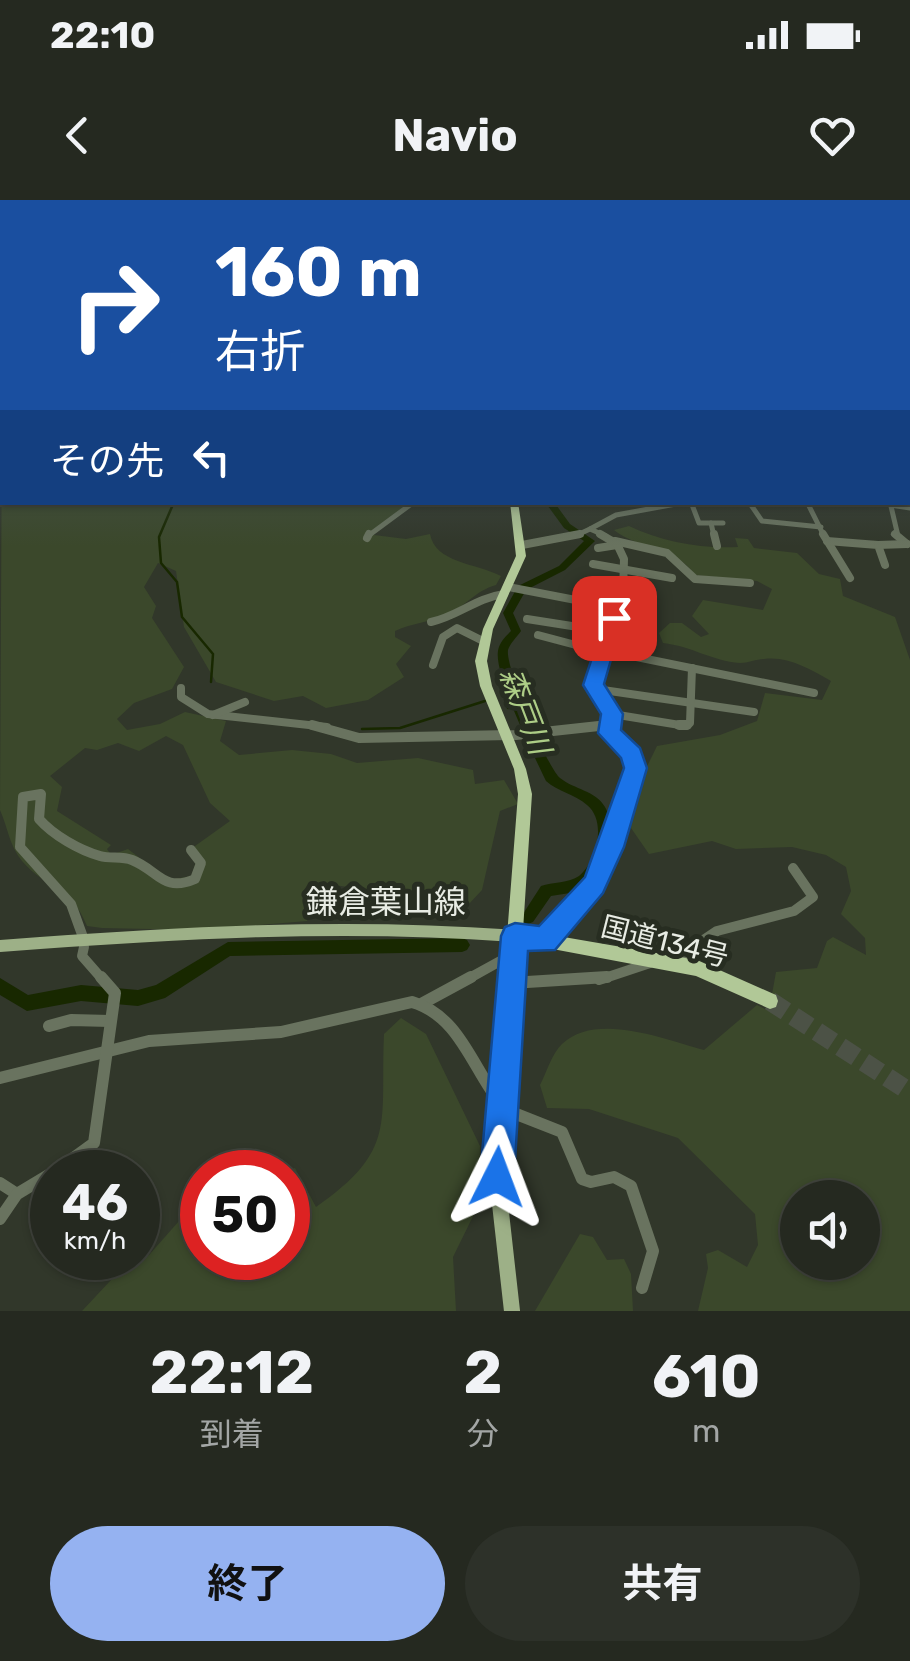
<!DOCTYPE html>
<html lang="ja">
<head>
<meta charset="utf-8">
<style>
	body { margin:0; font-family:Rubik,"Noto Sans JP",sans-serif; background:#2d3129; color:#f1f3f6; height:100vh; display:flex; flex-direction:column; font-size:38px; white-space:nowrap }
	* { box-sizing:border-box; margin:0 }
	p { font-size:32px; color:#a3a6a5 }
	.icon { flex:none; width:55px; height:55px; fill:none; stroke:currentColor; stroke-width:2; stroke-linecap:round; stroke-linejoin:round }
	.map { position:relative; height:1111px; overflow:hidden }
	.details { display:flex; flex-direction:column; background:#252920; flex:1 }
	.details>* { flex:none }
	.banner { position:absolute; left:0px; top:0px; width:910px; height:305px; box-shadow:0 2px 8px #0004,0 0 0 2px #42453e; background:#1a4fa0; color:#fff; overflow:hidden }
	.fabs { position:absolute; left:780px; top:980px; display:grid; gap:20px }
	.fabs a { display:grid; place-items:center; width:100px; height:100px; border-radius:50%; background:#252920; box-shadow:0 2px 8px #0004,0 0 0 2px #42453e; font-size:50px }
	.speed { position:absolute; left:30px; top:950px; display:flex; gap:20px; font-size:50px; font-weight:700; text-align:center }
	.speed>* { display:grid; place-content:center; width:130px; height:130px; border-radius:50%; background:#252920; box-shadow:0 2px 8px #0004,0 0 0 2px #42453e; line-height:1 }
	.speed small { font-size:25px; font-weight:400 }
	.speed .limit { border:15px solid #d22; background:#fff; color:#111 }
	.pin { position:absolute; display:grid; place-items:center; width:85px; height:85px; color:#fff; margin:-42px; border-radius:20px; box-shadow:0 5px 15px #0006 }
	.me { position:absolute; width:110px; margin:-55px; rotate:3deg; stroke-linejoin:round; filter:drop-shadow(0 0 8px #0008) }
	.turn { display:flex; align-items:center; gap:35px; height:210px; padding:0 50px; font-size:45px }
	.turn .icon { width:130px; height:130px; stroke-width:2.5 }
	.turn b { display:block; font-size:70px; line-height:85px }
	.then { display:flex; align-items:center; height:95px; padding:0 50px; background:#0003; gap:20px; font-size:38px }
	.eta { display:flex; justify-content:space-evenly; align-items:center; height:170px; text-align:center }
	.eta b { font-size:60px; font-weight:700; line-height:70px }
	.primary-button { display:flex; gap:20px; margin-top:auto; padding:20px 50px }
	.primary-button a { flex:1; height:115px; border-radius:60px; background:#95b2f1; color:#111; font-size:40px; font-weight:700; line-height:115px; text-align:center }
	.primary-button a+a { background:#2d3129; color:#f1f3f6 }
	.status { display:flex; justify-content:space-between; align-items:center; height:70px; padding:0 50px; background:#252920; direction:ltr }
	.status svg { height:28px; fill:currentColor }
	header { display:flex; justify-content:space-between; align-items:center; height:130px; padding:0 50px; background:#252920; font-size:45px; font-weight:700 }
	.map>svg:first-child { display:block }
	.green { fill:#3b482b; fill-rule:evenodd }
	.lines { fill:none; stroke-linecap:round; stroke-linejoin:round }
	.stream { stroke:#182800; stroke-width:2.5 }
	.river { fill:#182800; fill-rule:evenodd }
	.highway-tunnel { stroke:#4c5246; stroke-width:19; stroke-dasharray:19 9; stroke-linecap:butt }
	.minor-far3 { stroke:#69735f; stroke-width:5 }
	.minor-far2 { stroke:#69735f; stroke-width:8 }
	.minor-far1 { stroke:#69735f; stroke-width:10 }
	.minor { stroke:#69735f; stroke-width:12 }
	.major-far1 { stroke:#9db087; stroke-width:12 }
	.major { stroke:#9db087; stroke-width:16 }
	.highway { fill:#b1c897; fill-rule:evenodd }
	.route { fill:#1a73e8; stroke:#114b97; stroke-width:2.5 }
	.labels { text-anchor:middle; stroke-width:10; stroke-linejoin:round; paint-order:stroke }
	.street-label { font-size:28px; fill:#e8ece4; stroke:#272d21 }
	.water-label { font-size:30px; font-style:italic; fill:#adcd86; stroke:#272d21 }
	.near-street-label { font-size:32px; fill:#e8ece4; stroke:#272d21 }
</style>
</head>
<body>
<div class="status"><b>22:10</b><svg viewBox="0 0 49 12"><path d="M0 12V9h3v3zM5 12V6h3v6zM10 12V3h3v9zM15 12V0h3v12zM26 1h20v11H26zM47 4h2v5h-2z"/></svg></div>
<header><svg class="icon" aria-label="back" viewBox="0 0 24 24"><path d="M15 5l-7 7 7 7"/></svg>Navio<svg class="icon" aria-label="heart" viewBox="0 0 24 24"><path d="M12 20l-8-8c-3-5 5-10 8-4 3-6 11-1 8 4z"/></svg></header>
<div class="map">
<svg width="910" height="1111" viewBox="0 0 910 1111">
	<rect width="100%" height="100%" fill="#31372a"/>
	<!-- green -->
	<g class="green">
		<path d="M2,206v96l407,1 1,5 -35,21 -1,6 32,4 24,-5c5,29 46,29 71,42l-5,9c-21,6 -29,20 -48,29 -16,8 -36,9 -53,17v6l16,9 -15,18 8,13 -36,23 -42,8 -23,-12 -29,5 -58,-19 -32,-55 -8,-56 -18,-8 -14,24 12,19 -4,12 32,49 -12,22 -38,14 -17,16 10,11 33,-6 25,-12 41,9 -6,20 19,14 53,-5 39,4 26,9 61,-5 55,12 2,14 29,-4 14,24 -18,7 -18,79 -14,15 -57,-4 -56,17 -9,-6 2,-25 -14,-2 -15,11 -12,25 -108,9 -97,-2 -15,-2c-17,-42 -40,-36 -65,-65 -13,-16 -14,-33 -22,-51zM166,536l17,9 27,58 20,18 -42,30 8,10 -4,15 -24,4 -40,-31 -17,6 -4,-6 4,-4 -54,-34 5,-24 -12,-11 35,-28 12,2 21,-7 21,8z"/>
		<path d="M629,326c33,16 73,23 109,21l-3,-9 13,1 6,9 43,5 22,21 21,5 3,17 52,21 15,43v651h-212l10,-43 -2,-14 12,-4 29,17 11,-22 -3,-31 -77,-76 -89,-29 -42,-1 -7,-23c6,-11 12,-32 22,-41 34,-33 105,-4 142,6l53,-45 12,6 7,-39 41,-4 10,-27 6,-4 33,18 -1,-17 -24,-24 10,-23 -5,-24 -20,-12 -34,-8 -56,2 -24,-8 -63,13 -18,-26 1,-31 25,-51 63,-11 37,-14 8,-28 57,7 9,-19c-22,-12 -42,-25 -67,-22 -8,0 -16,4 -24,4 -28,-2 -49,-17 -77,-20l-4,-10 11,-10h12l19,14 8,-3 -17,-18 11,-16 60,10 9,-21 -15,-8 -62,-6c-22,-31 -54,-24 -81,-45zM798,998h64v64h-64z"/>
		<path d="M401,818l25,16 54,112 -1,58 -26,53 3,54h-374l29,-31 38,-25 38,-43 15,-9v55h86v-86h-6l13,-4 21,39c82,-57 64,-84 68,-173z"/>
		<polygon points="580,1034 593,1037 607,1060 624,1059 631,1074 633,1111 535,1111"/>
	</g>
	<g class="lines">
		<!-- stream -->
		<g class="stream">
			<polyline points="174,302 159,337 161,363 177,382 182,417 213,454 211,482"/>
			<polyline points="508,508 522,505"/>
			<polyline points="362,529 400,528 485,501"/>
		</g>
		<!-- river -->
		<g class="river">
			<path d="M545,302h9l16,22 25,17 -30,29 -39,20 -13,23 8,18c-4,6 -11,12 -13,19 -3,17 39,117 52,128 15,12 35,12 45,29 13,23 3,62 -17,78 -10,8 -25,9 -37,11l-18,26 -5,2 -5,-2 -2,-5 20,-31c11,-4 28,-3 38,-10 18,-15 28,-55 8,-71 -12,-11 -29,-13 -41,-24 -12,-25 -52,-106 -48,-130 1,-8 7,-14 13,-20l-8,-18 15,-27 41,-20 25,-25 -20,-13z"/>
			<polygon points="462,738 467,740 470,745 467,750 462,752 230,756 165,798 138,806 81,801 27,811 0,795 0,778 28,795 81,785 138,790 156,785 228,742"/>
		</g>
		<!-- highway-tunnel -->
		<polyline class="highway-tunnel" points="770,801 910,892"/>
		<!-- minor-far3 -->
		<g class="minor-far3">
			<polyline points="691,302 699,323 723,323"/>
			<polyline points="807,302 824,336"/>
			<polyline points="890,302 898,336"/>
			<polyline points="751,305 762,321 821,327"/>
			<polyline points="890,305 910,308"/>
			<polyline points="711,323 714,336"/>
			<polyline points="590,329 616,315 687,302"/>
			<polyline points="368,336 414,302"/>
			<polyline points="575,336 590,329 606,336"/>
		</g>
		<!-- minor-far2 -->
		<g class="minor-far2">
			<polyline points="714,334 717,346"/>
			<polyline points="823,334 850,378"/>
			<polyline points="895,334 907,344"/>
			<polyline points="367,338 369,334"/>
			<polyline points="615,341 667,353 695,379 750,383"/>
			<polyline points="827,341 878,345 885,365"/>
			<polyline points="522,345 580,334"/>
			<polyline points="878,345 907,344"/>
			<polyline points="598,348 617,345"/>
			<polyline points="593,364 672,378"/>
			<polyline points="508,387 617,408"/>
			<polyline points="527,419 610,432"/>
			<path d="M431,422c27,-6 45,-24 73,-28"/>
			<polyline points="538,435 606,453"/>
			<polyline points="607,451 814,493"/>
			<polyline points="433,465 443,437 457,428 483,441"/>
			<polyline points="181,488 181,497 208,514 327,527"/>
			<polyline points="596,489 754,512"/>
			<polyline points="612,514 686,526 690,523 692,468"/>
			<polyline points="213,515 245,502"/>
			<polyline points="594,527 608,526 612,514 594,485 623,394 624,359 617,344 600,334"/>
		</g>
		<!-- minor-far1 -->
		<g class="minor-far1">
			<polyline points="312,525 359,538 516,535 608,525"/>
			<polyline points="679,525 687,525"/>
			<path d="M84,740l-13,-36 -51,-57 3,-50 18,-3 -2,25c14,16 40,31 61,37 10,3 22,0 32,4 26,10 31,33 63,19l6,-16 -10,-13"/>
			<polyline points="545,740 602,671 635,560 608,526"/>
			<polyline points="84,747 82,756 103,780"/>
			<polyline points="671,762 717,731 794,711 813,697 793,668"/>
			<polyline points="466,780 513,754"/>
			<polyline points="599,780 650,763"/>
		</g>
		<!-- minor -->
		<g class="minor">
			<polyline points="511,783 607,777"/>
			<polyline points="423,803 471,777"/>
			<polyline points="49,826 71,820 110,821"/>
			<path d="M0,878l149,-37 132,-9 131,-30c48,14 60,66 89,102"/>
			<polyline points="501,908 562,932 582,979 591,982 614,977 631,986 653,1051 642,1088"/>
			<polyline points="54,972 94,943 115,793 101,777"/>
			<polyline points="0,983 17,994"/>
			<polyline points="0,1019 17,994 52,973"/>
		</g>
		<!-- major-far1 -->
		<path class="major-far1" d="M0,746c172,-13 343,-23 515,-10l-3,44"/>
		<!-- major -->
		<polyline class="major" points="512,777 497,977 512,1111"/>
		<!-- highway -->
		<polygon class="highway" points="510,302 518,302 526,356 493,429 487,461 492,486 526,569 532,594 523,730 697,760 776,795 778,801 776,807 770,809 696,776 510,741 507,736 518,594 514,569 480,486 475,461 483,429 516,356"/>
	</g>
	<!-- sky -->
	<linearGradient id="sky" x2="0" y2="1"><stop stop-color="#1b1e17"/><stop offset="0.55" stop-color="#485355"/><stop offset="1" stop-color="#485355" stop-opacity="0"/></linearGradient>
	<rect width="910" height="346" fill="url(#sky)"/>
	<!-- route -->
	<polygon class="route" points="614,412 623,418 604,484 623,514 621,530 640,548 647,568 624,647 603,693 555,750 528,751 514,977 509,989 497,994 485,989 480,977 501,736 505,727 515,723 539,726 585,677 624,568 621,558 598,533 601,514 583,485 605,418"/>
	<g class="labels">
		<!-- street labels -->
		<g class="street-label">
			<text transform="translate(665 741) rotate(14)" y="10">国道134号</text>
		</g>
		<!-- water labels -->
		<g class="water-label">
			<text transform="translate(525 511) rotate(69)" y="10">森戸川</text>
		</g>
		<!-- near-street labels -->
		<g class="near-street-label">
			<text x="386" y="713">鎌倉葉山線</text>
		</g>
	</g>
</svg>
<div class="fabs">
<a><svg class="icon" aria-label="sound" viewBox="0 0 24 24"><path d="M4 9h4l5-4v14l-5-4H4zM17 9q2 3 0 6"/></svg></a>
</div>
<div class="speed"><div>46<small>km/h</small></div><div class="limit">50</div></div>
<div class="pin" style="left:614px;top:418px;background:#d93025"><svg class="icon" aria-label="arrive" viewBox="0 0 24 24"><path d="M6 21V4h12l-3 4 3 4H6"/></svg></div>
<svg class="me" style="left:497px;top:977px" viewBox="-20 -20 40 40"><path d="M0-17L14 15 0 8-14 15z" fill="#1a73e8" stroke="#fff" stroke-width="4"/></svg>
<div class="banner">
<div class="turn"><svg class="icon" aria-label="right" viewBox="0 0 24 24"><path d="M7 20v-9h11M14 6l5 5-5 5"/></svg><div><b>160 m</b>右折</div></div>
<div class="then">その先<svg class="icon" aria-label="left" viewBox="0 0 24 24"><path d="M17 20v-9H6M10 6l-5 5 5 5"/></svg></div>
</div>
</div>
<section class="details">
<div class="eta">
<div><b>22:12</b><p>到着</p></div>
<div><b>2</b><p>分</p></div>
<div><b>610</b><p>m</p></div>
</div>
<div class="primary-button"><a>終了</a><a>共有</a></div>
</section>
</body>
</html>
